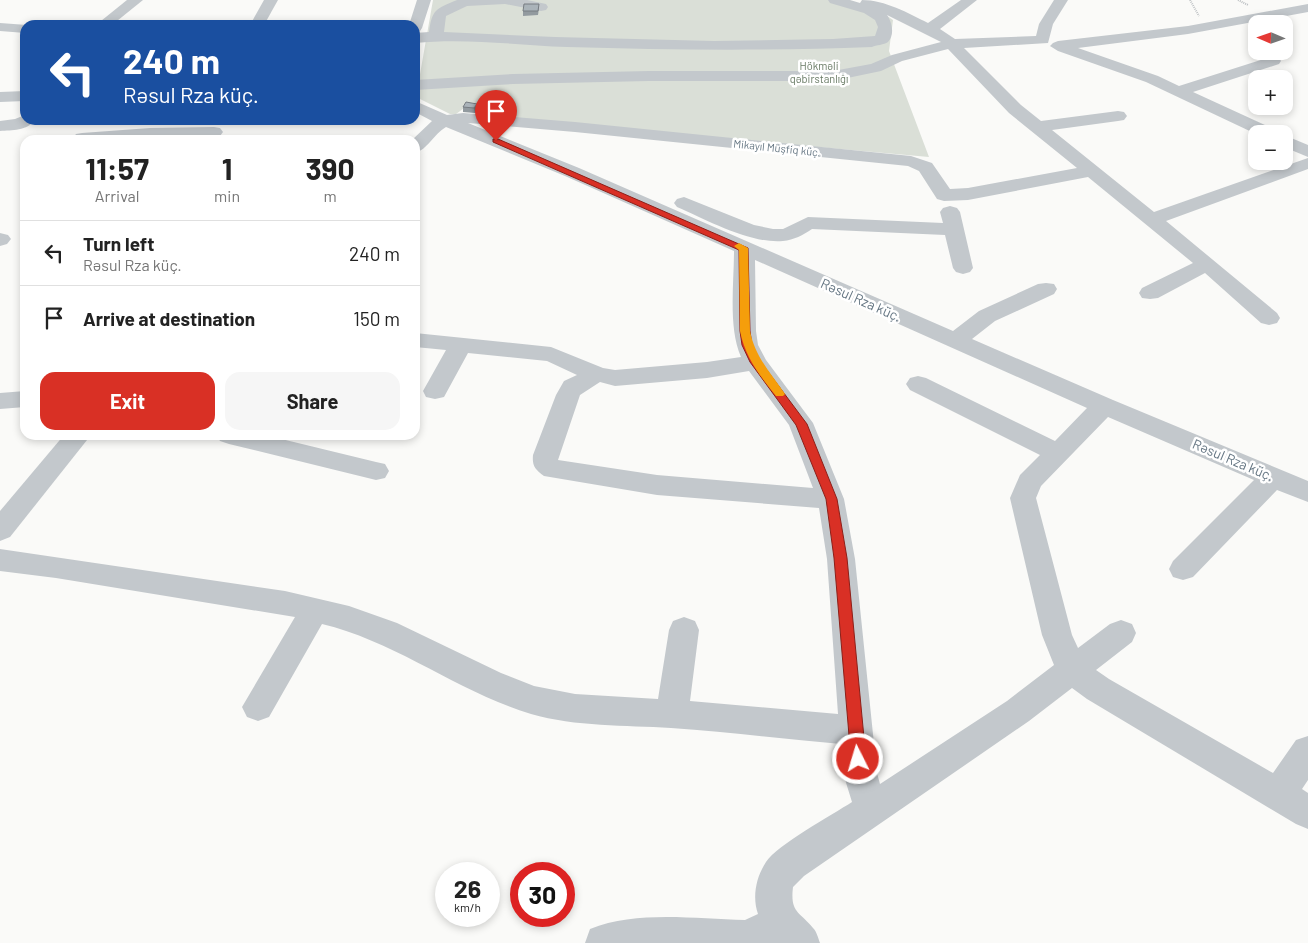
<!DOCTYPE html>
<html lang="en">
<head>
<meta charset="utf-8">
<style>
	body { margin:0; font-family:Barlow,sans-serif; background:#f6f6f6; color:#222; height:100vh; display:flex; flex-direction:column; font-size:19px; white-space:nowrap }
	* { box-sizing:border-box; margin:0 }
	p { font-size:16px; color:#767676 }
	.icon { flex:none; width:28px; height:28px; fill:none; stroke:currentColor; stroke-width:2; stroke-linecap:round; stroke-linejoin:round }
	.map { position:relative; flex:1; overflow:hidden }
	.drawer { position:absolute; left:20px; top:135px; width:400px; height:305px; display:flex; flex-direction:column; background:#fff; border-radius:15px; box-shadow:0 2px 8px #0003 }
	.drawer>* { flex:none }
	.top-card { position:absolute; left:20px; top:20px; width:400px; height:105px; border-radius:15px; box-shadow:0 2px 8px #0003; background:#1a4fa0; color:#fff; overflow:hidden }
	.needle { width:32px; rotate:272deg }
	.fabs { position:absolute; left:1248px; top:15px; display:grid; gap:10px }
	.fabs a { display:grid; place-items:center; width:45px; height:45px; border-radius:10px; background:#fff; box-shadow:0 2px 8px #0003; font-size:25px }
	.speed { position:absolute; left:435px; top:862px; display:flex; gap:10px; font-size:25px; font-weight:700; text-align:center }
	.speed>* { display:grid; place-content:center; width:65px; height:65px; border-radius:50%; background:#fff; box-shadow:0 2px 8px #0003; line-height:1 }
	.speed small { font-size:12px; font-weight:400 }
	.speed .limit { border:8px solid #d22; background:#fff; color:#111 }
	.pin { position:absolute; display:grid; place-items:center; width:42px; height:42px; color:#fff; margin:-51px -21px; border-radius:50% 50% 50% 0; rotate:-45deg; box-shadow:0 0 5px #0007 }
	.pin .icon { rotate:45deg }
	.me { position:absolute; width:55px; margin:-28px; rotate:355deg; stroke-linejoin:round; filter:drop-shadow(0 0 4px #0008) }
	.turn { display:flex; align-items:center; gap:18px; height:105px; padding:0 20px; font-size:22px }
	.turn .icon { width:65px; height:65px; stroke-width:2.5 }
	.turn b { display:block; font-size:35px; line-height:42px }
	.eta { display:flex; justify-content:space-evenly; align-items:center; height:85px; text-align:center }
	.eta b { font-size:30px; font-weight:700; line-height:35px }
	.button { display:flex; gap:10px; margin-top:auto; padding:10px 20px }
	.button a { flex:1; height:58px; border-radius:15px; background:#d93025; color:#fff; font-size:20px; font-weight:700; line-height:58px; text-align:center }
	.button a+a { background:#f6f6f6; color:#222 }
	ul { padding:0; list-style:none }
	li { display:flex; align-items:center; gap:15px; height:65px; padding:0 20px; border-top:1px solid #e0e0e0 }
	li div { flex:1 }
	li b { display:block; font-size:19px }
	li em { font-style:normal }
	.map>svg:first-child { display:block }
	.green { fill:#dadfd7 }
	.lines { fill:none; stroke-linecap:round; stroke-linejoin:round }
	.path { stroke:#bbbfc2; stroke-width:2; stroke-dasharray:1 1; stroke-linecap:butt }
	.minor { fill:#c3c8cc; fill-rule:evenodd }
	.wall { fill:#929a9f }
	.shaded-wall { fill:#777d82 }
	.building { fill:#aab3b9; stroke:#777d82 }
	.route { fill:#d93025; stroke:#8d1f18 }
	.slow { fill:#f59e0b }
	.labels { text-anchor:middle; stroke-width:5; stroke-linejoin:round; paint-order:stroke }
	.far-park-label { font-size:11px; fill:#687a64; stroke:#fff }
	.far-street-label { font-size:11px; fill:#657683; stroke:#fff }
	.street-label { font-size:14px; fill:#657683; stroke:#fff }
</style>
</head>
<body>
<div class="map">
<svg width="1308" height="943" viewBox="0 0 1308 943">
	<rect width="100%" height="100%" fill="#fafaf8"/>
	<!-- green -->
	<polygon class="green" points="433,0 843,0 880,11 893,20 889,51 929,157 485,117 486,109 467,106 456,114 450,114 416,97"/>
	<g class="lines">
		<!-- path -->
		<g class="path">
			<polyline points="1190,0 1199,16"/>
			<polyline points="1238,0 1248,5"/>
		</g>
		<!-- minor -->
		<g class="minor">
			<polygon points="127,0 143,0 112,25 96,25"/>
			<polygon points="264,0 278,0 264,25 250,25"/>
			<polygon points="417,0 431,0 422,28 420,31 415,32 415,25 409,25"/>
			<path d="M457,0h70l19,4 2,3 -2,3 -5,1 -36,-7 -38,2 -21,10 -2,16 111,5 159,4 119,-2 42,-3 3,-9 -3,-7 -11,-7 -34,-10 -2,-3h22l10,3 2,-3c23,0 46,13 66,23l33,-23h16l-37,29 15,10 81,-3 3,-12 15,-24h14l-15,24 -5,19 -84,5 57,57 20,16 77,-10 6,1 3,4 -3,4 -6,1 -66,9 102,82 154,-54v11l-142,52 111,92 3,5 -3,5 -8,2 -8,-2 -56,-50 -47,25 -8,1 -8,-1 -3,-5 3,-5 51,-25 -105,-86 -120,23 -24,1 -7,-2 -18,-28 -11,-5 -333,-34 -107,-9 111,45 374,163 26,-20 59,-27 8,-1 8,1 3,5 -3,5 -59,27 -23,18 141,61 195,81v21l-31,-12 -84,87 -10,3 -10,-3 -4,-8 4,-8 81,-81 -146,-63 -67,69 -5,12 36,137 6,13 32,-24 11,-4 11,4 4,9 -4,9 -36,28 13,9 164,94 23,-33 12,-4v44l-6,9 6,4v36l-12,-5 -209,-125 -15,-11 -43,33 -225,155 -11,11c-3,26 6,24 20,41 4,4 5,10 7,15h-235l5,-14c47,-19 105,-10 155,-9l13,-6c-6,-17 -2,-37 8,-52 11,-17 66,-47 86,-60l-9,-29 -2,-29c-57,-5 -114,-12 -170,-16 -46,-3 -95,-1 -140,-14 -73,-22 -134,-72 -209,-90l-53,93 -11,4 -11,-4 -5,-10 53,-90 -239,-39 -56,-7v-22l285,42 64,15 48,17 104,50 33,13 41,8 83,5 11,-69 4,-9 11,-4 11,4 4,9 -9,71 148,13 -11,-155 -8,-51 -162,-13 -113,-19c-9,-7 -12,-10 -11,-21l23,-60 8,-14 13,-6 -30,-14 -79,-8 -24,44 -9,2 -9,-2 -3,-6 23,-41 -31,-3v-14l136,14 52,21 12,2 92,-8 34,-5c-13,-29 -7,-74 -7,-106l-169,-75 -119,-49c-12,7 -19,23 -31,26v-13h-3l20,-19 -17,-9v-11l32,14 16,-2 112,9 336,34 21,7 18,26 18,-1 109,-20 -68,-55 -61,-64 -46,12 -21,10 -48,10h-184l-136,3 -98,6v-10l98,-6 136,-3h184l38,-7 21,-9 49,-13 -54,-27c5,7 8,20 1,27 -4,3 -12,3 -16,5 -102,4 -203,3 -305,0 -51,-2 -101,-9 -152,-4v-10l14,-1c3,-23 7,-23 28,-32zM755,260l332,148 -32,33 -129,-63 -8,-2 -8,2 -4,6 4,6 130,65 -20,20 -10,23 32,137 12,30 -47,36 -127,83 -3,-11 -22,-214 -11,-60 -31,-76 -47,-63 -8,-15 -2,-14zM749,371l40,54 24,63 -156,-13 -99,-15 22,-65 20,-13 15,4 92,-8z"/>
			<polygon points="1308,4 1308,12 1188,34 1078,48 1158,76 1179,86 1267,58 1279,58 1281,61 1279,64 1193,92 1276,130 1279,134 1256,134 1146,82 1058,51 1050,46 1053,43 1058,41 1188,26"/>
			<polygon points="0,23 27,25 25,25 25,33 0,31"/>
			<polygon points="25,91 25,101 0,102 0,92"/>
			<path d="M25,115v5h10c-8,11 -23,10 -35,11v-10l15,-2z"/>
			<polygon points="214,127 220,128 223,132 220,136 126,140 75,140 73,138 76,134 82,133 150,128"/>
			<polygon points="1284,135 1308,145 1308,157 1284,147"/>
			<path d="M684,197l70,28 19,4h10l25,-12 135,6 -3,-11 3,-4 7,-2 7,2 3,4 13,56 -3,4 -7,2 -7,-2 -3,-4 -8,-33 -133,-6c-9,6 -18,11 -29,12 -33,3 -76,-21 -106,-34l-3,-4 3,-4z"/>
			<polygon points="0,233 8,235 11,239 7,244 0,246"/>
			<polygon points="25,391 25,407 0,409 0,393"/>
			<polygon points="64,435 91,435 10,537 0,541 0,511"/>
			<polygon points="216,435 265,435 376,462 385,464 389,471 385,478 376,480 229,444 220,441"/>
		</g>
	</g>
	<!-- wall -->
	<g class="wall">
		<polygon points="539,8 538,15 523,16 523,11"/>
		<polygon points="477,104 478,109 475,113 463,112 463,107"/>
	</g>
	<!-- shaded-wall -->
	<polygon class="shaded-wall" points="477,104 478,109 475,113 474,108"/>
	<!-- building -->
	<g class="building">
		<polygon points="524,4 539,4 538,11 523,11"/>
		<polygon points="466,102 477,104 474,108 463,107"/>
	</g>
	<!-- route -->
	<polygon class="route" points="493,139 498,139 748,248 750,331 752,345 760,361 807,424 837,499 847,558 866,759 863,764 858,766 853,764 851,759 834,558 826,499 796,425 750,362 742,345 740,331 739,250 493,142"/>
	<!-- slow -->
	<path class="slow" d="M739,243l9,5 2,83c5,26 21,42 35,63l-2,2h-7c-16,-20 -31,-39 -36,-65l-1,-81 -5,-4z"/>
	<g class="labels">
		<!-- far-park labels -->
		<g class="far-park-label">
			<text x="819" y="70">Hökməli<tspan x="819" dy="13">qəbirstanlığı</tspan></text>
		</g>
		<!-- far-street labels -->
		<g class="far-street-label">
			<text transform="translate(777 148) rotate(6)" y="4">Mikayıl Müşfiq küç.</text>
		</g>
		<!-- street labels -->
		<g class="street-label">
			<text transform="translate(861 300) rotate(24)" y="5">Rəsul Rza küç.</text>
			<text transform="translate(1233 460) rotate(23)" y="5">Rəsul Rza küç.</text>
		</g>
	</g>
</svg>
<div class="fabs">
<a><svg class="needle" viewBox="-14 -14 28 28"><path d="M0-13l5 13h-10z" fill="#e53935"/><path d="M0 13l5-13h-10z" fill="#767676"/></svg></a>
<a>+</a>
<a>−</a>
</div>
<div class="speed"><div>26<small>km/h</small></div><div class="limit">30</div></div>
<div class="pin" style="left:496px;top:141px;background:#d93025"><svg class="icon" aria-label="arrive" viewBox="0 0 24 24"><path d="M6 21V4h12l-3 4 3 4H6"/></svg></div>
<svg class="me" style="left:858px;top:759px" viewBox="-20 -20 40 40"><circle r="17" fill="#d93025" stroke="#fff" stroke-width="3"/><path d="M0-11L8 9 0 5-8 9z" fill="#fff"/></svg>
<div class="top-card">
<div class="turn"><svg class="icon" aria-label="left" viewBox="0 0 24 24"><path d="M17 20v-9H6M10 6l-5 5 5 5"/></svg><div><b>240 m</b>Rəsul Rza küç.</div></div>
</div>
<section class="drawer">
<div class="eta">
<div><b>11:57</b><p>Arrival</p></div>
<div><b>1</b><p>min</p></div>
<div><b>390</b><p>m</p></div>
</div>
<ul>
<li><svg class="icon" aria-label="left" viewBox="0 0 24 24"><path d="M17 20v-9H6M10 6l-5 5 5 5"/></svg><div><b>Turn left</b><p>Rəsul Rza küç.</p></div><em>240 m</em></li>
<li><svg class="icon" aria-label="arrive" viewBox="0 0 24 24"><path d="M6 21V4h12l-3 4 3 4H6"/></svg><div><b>Arrive at destination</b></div><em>150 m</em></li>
</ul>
<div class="button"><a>Exit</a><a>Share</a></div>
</section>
</div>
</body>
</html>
